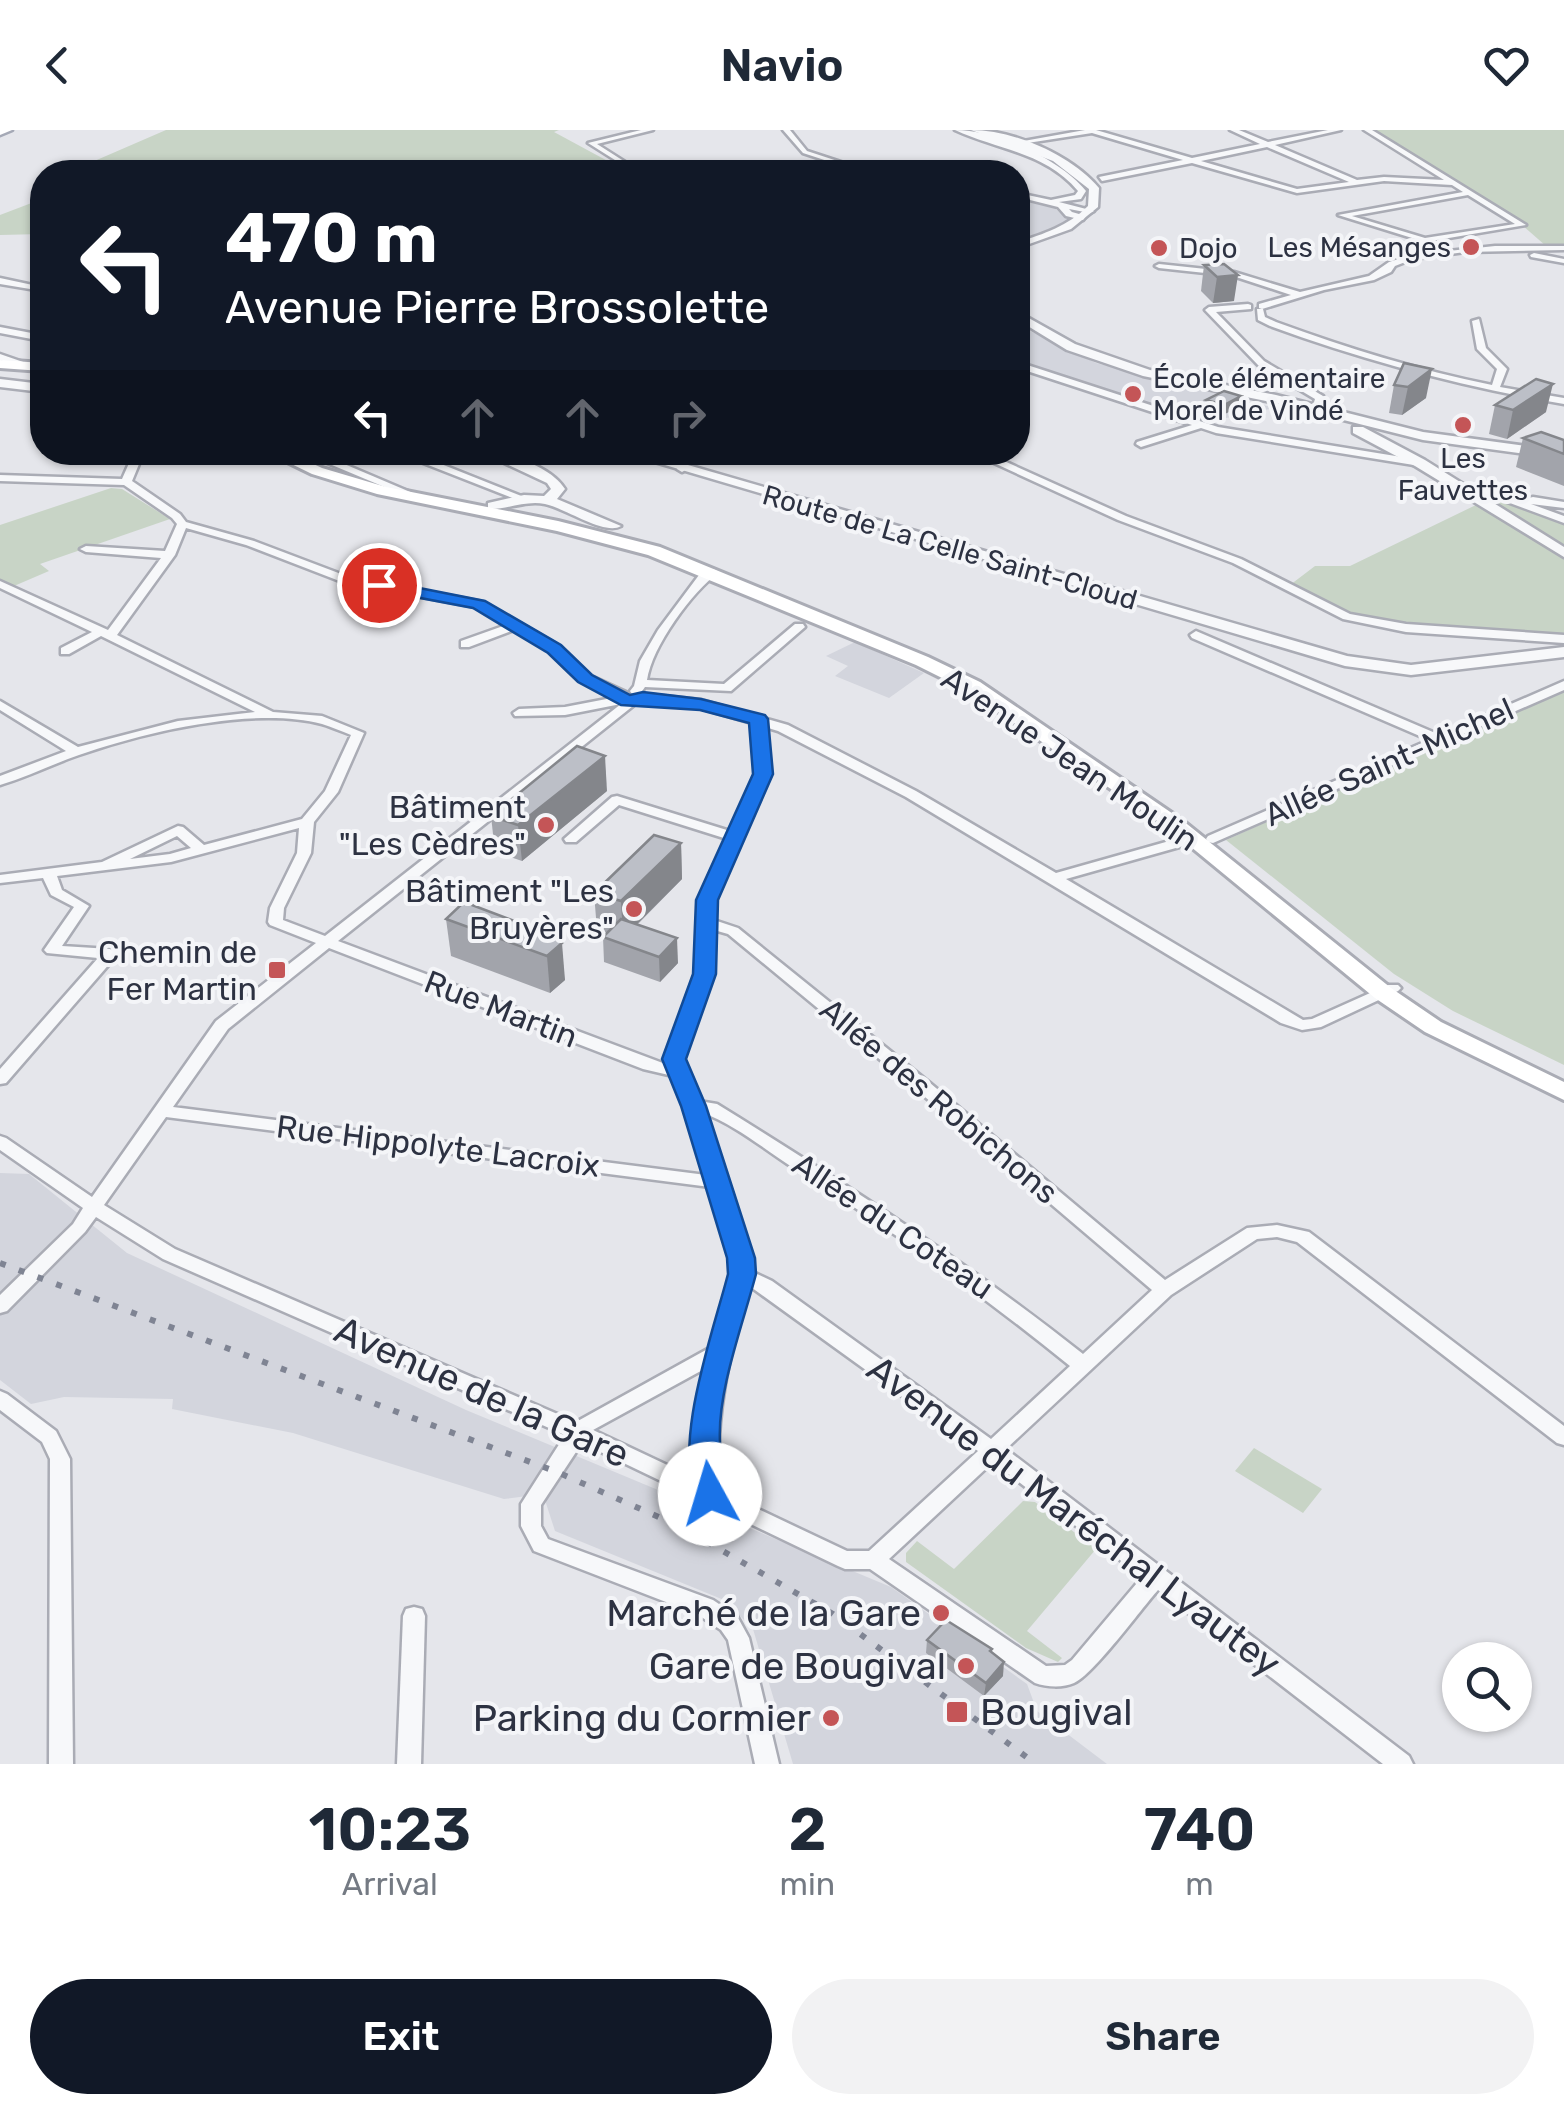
<!DOCTYPE html>
<html lang="en">
<head>
<meta charset="utf-8">
<style>
	body { margin:0; font-family:Rubik,sans-serif; background:#f2f2f3; color:#1f2937; height:100vh; display:flex; flex-direction:column; font-size:38px; white-space:nowrap }
	* { box-sizing:border-box; margin:0 }
	p { font-size:32px; color:#747a83 }
	.icon { flex:none; width:55px; height:55px; fill:none; stroke:currentColor; stroke-width:2; stroke-linecap:round; stroke-linejoin:round }
	.map { position:relative; height:1634px; overflow:hidden }
	.drawer { display:flex; flex-direction:column; background:#fff; flex:1 }
	.drawer>* { flex:none }
	.top-card { position:absolute; left:30px; top:30px; width:1000px; height:305px; border-radius:40px; box-shadow:0 2px 8px #0004; background:#111827; color:#fff; overflow:hidden }
	.tools { position:absolute; left:1442px; top:1512px; display:grid; gap:20px }
	.tools a { display:grid; place-items:center; width:90px; height:90px; border-radius:50%; background:#fff; box-shadow:0 2px 8px #0004; font-size:50px }
	.pin { position:absolute; display:grid; place-items:center; width:85px; height:85px; color:#fff; margin:-42px; border:5px solid #fff; border-radius:50%; box-shadow:0 2px 10px #0007 }
	.me { position:absolute; width:110px; margin:-55px; rotate:354deg; stroke-linejoin:round; filter:drop-shadow(0 0 8px #0008) }
	.turn { display:flex; align-items:center; gap:35px; height:210px; padding:0 30px; font-size:45px }
	.turn .icon { width:130px; height:130px; stroke-width:2.5 }
	.turn b { display:block; font-size:70px; line-height:85px }
	.lanes { display:flex; align-items:center; height:95px; padding:0 30px; background:#0003; justify-content:center; gap:50px; direction:ltr }
	.lanes .off { opacity:.35 }
	.eta { display:flex; justify-content:space-evenly; align-items:center; height:170px; text-align:center }
	.eta b { font-size:60px; font-weight:600; line-height:70px }
	.primary-button { display:flex; gap:20px; margin-top:auto; padding:20px 30px }
	.primary-button a { flex:1; height:115px; border-radius:60px; background:#111827; color:#fff; font-size:40px; font-weight:600; line-height:115px; text-align:center }
	.primary-button a+a { background:#f2f2f3; color:#1f2937 }
	header { display:flex; justify-content:space-between; align-items:center; height:130px; padding:0 30px; background:#fff; font-size:45px; font-weight:600 }
	.map>svg:first-child { display:block }
	.built { fill:#d3d5dd }
	.green { fill:#c8d4c6 }
	.lines { fill:none; stroke-linecap:round; stroke-linejoin:round }
	.minor-casing { stroke:#aaacb5; stroke-width:5 }
	.tertiary-casing { stroke:#aaacb5; stroke-width:5 }
	.secondary-casing { stroke:#aaacb5; stroke-width:6 }
	.primary-casing { stroke:#a5a9b6; stroke-width:5 }
	.minor { fill:#f7f8fa; fill-rule:evenodd }
	.tertiary { fill:#f7f8fa; fill-rule:evenodd }
	.secondary { fill:#fff; fill-rule:evenodd }
	.primary { fill:#fff; fill-rule:evenodd }
	.rail { stroke:#7f8493; stroke-width:6; stroke-dasharray:6 14; stroke-linecap:butt }
	.wall { fill:#a2a4ab }
	.shaded-wall { fill:#84868b }
	.building { fill:#bcbfc7; stroke:#84868b; stroke-width:2.5 }
	.route { fill:#1a73e8; stroke:#114b97; stroke-width:2.5 }
	.poi-dot { fill:#c45557; stroke:#f4f5f8; stroke-width:4 }
	.labels { text-anchor:middle; stroke-width:8; stroke-linejoin:round; paint-order:stroke }
	.far-poi-label { font-size:28px; fill:#2d3242; stroke:#f4f5f8; text-anchor:start }
	.far-street-label { font-size:28px; fill:#2d3242; stroke:#f4f5f8 }
	.street-label { font-size:32px; fill:#2d3242; stroke:#f4f5f8 }
	.poi-label { font-size:32px; fill:#2d3242; stroke:#f4f5f8; text-anchor:end }
	.near-street-label { font-size:38px; fill:#2d3242; stroke:#f4f5f8 }
	.near-poi-label { font-size:38px; fill:#2d3242; stroke:#f4f5f8; text-anchor:end }
</style>
</head>
<body>
<header><svg class="icon" aria-label="back" viewBox="0 0 24 24"><path d="M15 5l-7 7 7 7"/></svg>Navio<svg class="icon" aria-label="heart" viewBox="0 0 24 24"><path d="M12 20l-8-8c-3-5 5-10 8-4 3-6 11-1 8 4z"/></svg></header>
<div class="map">
<svg width="1564" height="1634" viewBox="0 0 1564 1634">
	<rect width="100%" height="100%" fill="#e5e6eb"/>
	<!-- built -->
	<g class="built">
		<polygon points="1018,67 1048,71 1063,86 1073,88 1055,101 1018,111"/>
		<polygon points="1030,201 1096,233 1275,278 1202,293 1018,233 1018,205"/>
		<polygon points="855,512 924,543 889,568 835,546 848,536 826,526"/>
		<polygon points="0,1043 29,1044 127,1123 466,1280 891,1457 1027,1554 1037,1581 1107,1634 793,1634 753,1499 724,1470 555,1401 543,1364 504,1369 293,1303 172,1279 173,1269 64,1267 31,1274 0,1250"/>
	</g>
	<!-- green -->
	<g class="green">
		<polygon points="166,0 559,0 554,2 628,42 69,42"/>
		<polygon points="1370,0 1564,0 1564,115 1546,116 1523,96"/>
		<polygon points="42,69 42,104 0,105 0,85"/>
		<polygon points="111,358 122,359 170,389 40,434 49,441 14,456 0,449 0,395"/>
		<polygon points="1480,361 1564,393 1564,419 1471,363"/>
		<polygon points="1478,374 1564,428 1564,506 1394,493 1348,483 1290,455 1315,436 1350,436"/>
		<polygon points="1564,559 1564,935 1453,881 1394,844 1226,710"/>
		<polygon points="1254,1318 1322,1359 1303,1383 1235,1341"/>
		<polygon points="1023,1371 1035,1372 1096,1419 1027,1501 1062,1528 1058,1532 1026,1518 906,1432 906,1423 917,1411 954,1439"/>
	</g>
	<g class="lines">
		<defs>
			<g id="minor">
				<polygon points="641,0 653,0 597,14 641,42 634,42 588,13"/>
				<polygon points="783,0 790,0 807,21 871,42 861,42 803,23"/>
				<path d="M955,0c41,0 105,29 131,61l-5,8 -22,3 35,9 -4,2 -21,-4 3,3 14,4 -3,4 -17,-4 -8,-9 -40,-10v-4l33,7 24,-5 3,-4c-33,-39 -80,-41 -123,-61z"/>
				<path d="M1085,0h11l96,28 68,-14 -30,-14h9l29,12 60,-12h13l-66,15 82,35 27,-3 60,3 -80,-50h8l154,95 -101,17 -87,-27 125,-23 -11,-7 -68,-4 -87,12 -105,-30 -90,18 -3,-4 84,-17 -91,-27 -71,11 -3,-2zM1267,17l82,35 -52,7 -96,-28zM1468,65l47,29 -90,14 -73,-22z"/>
				<polygon points="1495,116 1564,116 1564,120 1465,122 1413,129 1395,136 1391,142 1374,150 1324,160 1262,179 1259,178 1259,174 1291,165 1233,146 1159,138 1155,136 1159,134 1234,142 1300,162 1369,146 1389,132 1411,125"/>
				<polygon points="1534,123 1564,129 1564,133 1531,127 1530,125"/>
				<polygon points="0,148 42,157 42,161 0,154"/>
				<polygon points="1248,174 1251,175 1251,179 1216,182 1264,231 1323,266 1320,281 1312,279 1315,269 1258,235 1205,180 1209,177"/>
				<path d="M1257,179h6l2,8 11,5c71,26 142,48 216,63l5,-16 -20,-20 -5,-28 7,-2 7,29 21,21 -7,18 64,11v6c-101,-17 -198,-43 -294,-78l-12,-6z"/>
				<polygon points="0,197 42,205 42,211 0,203"/>
				<polygon points="0,224 26,233 28,235 23,238 0,230"/>
				<polygon points="1018,232 1218,297 1420,330 1425,333 1420,336 1216,303 1201,298 1141,317 1136,314 1137,312 1192,295 1018,238"/>
				<path d="M134,322h10l-12,29 48,33 6,8 68,19 95,36 134,25 76,44 30,29 37,17 1,5 11,5 -300,239 330,124 -2,-6 31,-84 3,-76 27,-60 -108,-34 -43,37h-10l-2,-3 48,-42 5,-1 113,35 26,-58 -4,-50 -52,-15 -61,-7 -2,-3 6,-4 58,6 87,25 128,66 140,82 131,-37h10l2,3 -2,3 -131,37 237,141 9,-1 76,-34h10l3,3 -3,3 -77,36 -19,3 -21,-7 -375,-226 -128,-66 -13,-4 5,46 -56,126v21l24,8 192,155 235,197 82,-52 30,-3 32,7 255,194v19l-7,-2 -260,-201 -20,-5 -20,2 -86,56 -165,154 403,307 4,8h-30l-225,-174c-17,19 -65,85 -84,93 -11,5 -28,4 -39,0l-165,-114h-25l-7,-3 -256,-123 -41,62v21l7,13 165,61 24,16 12,22 30,126h-24l-27,-124 -7,-10 -24,-16 -163,-63 -13,-25v-22l44,-69 -402,-176 -67,-42 -11,15 -78,79 -7,2v-18l73,-71 10,-16 -83,-58v-14l6,2 86,59 124,-176 100,-78 -46,-18 -2,-3 2,-14 27,-55 2,-25 -128,34 -114,14 5,14 27,16 -27,40 48,3 8,5 -112,129 -6,1v-15l98,-111 -51,-5 -3,-3 30,-43 -23,-12 -8,-17 -43,5v-8l102,-13 76,-36 5,1 21,18 98,-26 23,-28 26,-56c-10,-4 -19,-8 -29,-11 -68,-18 -177,8 -243,31 -26,9 -52,22 -79,30v-9l66,-25 -66,-41v-9l78,46 100,-26 77,-9 -154,-76 -32,18h-8v-6l31,-16 -92,-44v-7l108,49 53,-72 -75,-6 -6,-3 6,-3 79,5 12,-27 -5,-6 -48,-33 -124,-4v-6l122,4zM186,398l60,17 96,37 134,25 30,18 -45,16v6h8l45,-17 37,22 30,29 36,16 -52,10 -46,2 -6,4 2,3 50,-1 56,-11 -296,232 -42,-16 1,-12 27,-55 3,-31 24,-30 26,-59 -42,-17 -49,-4 -156,-77 58,-80zM177,706l14,12 -21,6 -40,5zM714,800l14,4 190,157 234,199 -69,64c-116,-92 -240,-172 -366,-250l-18,-3 -17,-42 31,-84zM329,818l314,121 30,7 33,99 -533,-68 55,-78zM703,983c31,11 64,38 92,56 96,60 187,126 275,197l-79,73 -219,-158 -21,-10 -1,-13zM166,987l544,70 22,71 1,16 -20,72 -137,76 -401,-173 -71,-44zM748,1155l230,166 -109,100h-22l-127,-60c-7,-72 10,-137 28,-206zM708,1237l-10,71 1,42 -106,-50zM993,1332l149,115 -70,83 -7,5 -19,1 -157,-107z"/>
				<polygon points="301,322 316,322 422,367 413,369"/>
				<polygon points="395,322 411,322 529,369 520,371"/>
				<polygon points="681,322 691,322 687,339 682,342 677,339"/>
				<polygon points="970,322 984,322 1126,386 1241,429 1350,484 1406,494 1564,505 1564,513 1406,502 1343,489 1233,433 1118,390"/>
				<polygon points="1462,356 1484,357 1521,370 1533,367 1564,372 1564,378 1531,374 1564,386 1564,393 1483,363 1458,361 1458,357"/>
				<path d="M713,439l6,3c-27,20 -67,74 -72,108l77,4 71,-60h8l2,3 -74,64 -86,-4 -5,7h-8l-2,-3 4,-5 6,-25 18,-31 41,-55z"/>
				<polygon points="1196,501 1440,605 1564,551 1564,560 1213,713 1208,712 1206,709 1208,706 1429,610 1192,508 1190,505"/>
				<polygon points="0,1261 7,1264 56,1301 70,1329 73,1634 49,1634 50,1329 42,1312 0,1280"/>
				<polygon points="414,1477 422,1479 425,1486 421,1634 397,1634 403,1486 406,1479"/>
			</g>
			<g id="tertiary">
				<path d="M971,0c43,0 100,25 128,58l-1,19 -27,22 -53,19v-6c26,-8 50,-16 70,-36l1,-17 -36,-28z"/>
				<polygon points="1018,182 1075,214 1150,240 1276,265 1423,302 1564,321 1564,329 1423,310 1276,273 1143,246 1067,220 1018,190"/>
				<polygon points="0,249 42,254 42,262 0,257"/>
				<polygon points="1353,297 1363,297 1425,330 1564,417 1564,427 1415,336 1353,303"/>
				<path d="M481,322c27,0 69,14 84,37l-8,10 64,27c-16,10 -56,-18 -76,-22 -20,-4 -38,6 -57,5v-6l36,-8 20,1 7,-7 -4,-6z"/>
				<polygon points="621,322 643,322 1347,526 1411,535 1564,517 1564,527 1411,545 1345,536"/>
			</g>
			<g id="secondary">
				<polygon points="0,230 42,233 42,241 0,238"/>
				<polygon points="267,322 288,322 322,338 386,357 558,391 660,417 928,527 980,552 1182,690 1391,858 1441,892 1564,952 1564,970 1425,902 1375,868 1168,698 966,560 916,535 648,425 557,401 377,364 312,344"/>
			</g>
			<polygon id="primary" points="0,0 12,0 0,5"/>
		</defs>
		<!-- minor casing -->
		<use href="#minor" class="minor-casing"/>
		<!-- tertiary casing -->
		<use href="#tertiary" class="tertiary-casing"/>
		<!-- secondary casing -->
		<use href="#secondary" class="secondary-casing"/>
		<!-- primary casing -->
		<use href="#primary" class="primary-casing"/>
		<!-- minor -->
		<use href="#minor" class="minor"/>
		<!-- tertiary -->
		<use href="#tertiary" class="tertiary"/>
		<!-- secondary -->
		<use href="#secondary" class="secondary"/>
		<!-- primary -->
		<use href="#primary" class="primary"/>
		<!-- rail -->
		<polyline class="rail" points="0,1133 557,1342 679,1396 833,1484 1036,1634"/>
	</g>
	<!-- wall -->
	<g class="wall">
		<polygon points="1224,134 1234,171 1213,173 1201,161 1204,135"/>
		<polygon points="1404,233 1426,268 1402,285 1389,283 1394,255"/>
		<polygon points="1206,270 1240,276 1223,285 1205,279"/>
		<polygon points="1495,275 1546,282 1507,309 1489,304"/>
		<polygon points="1523,308 1564,310 1564,356 1516,337"/>
		<polygon points="607,661 522,731 495,722 491,686"/>
		<polygon points="681,713 682,749 637,795 678,833 660,852 604,832 603,807 607,803 597,800 594,763"/>
		<polygon points="446,789 554,806 565,850 550,863 451,826"/>
		<polygon points="927,1510 992,1519 992,1523 1003,1546 984,1566 926,1523"/>
	</g>
	<!-- shaded-wall -->
	<g class="shaded-wall">
		<polygon points="1238,145 1234,171 1213,173 1217,147"/>
		<polygon points="1432,239 1426,268 1402,285 1408,257"/>
		<polygon points="1553,254 1546,282 1507,309 1513,280"/>
		<polygon points="1241,266 1240,276 1223,285 1224,275"/>
		<polygon points="605,626 607,661 522,731 518,695"/>
		<polygon points="681,713 682,749 623,808 621,771"/>
		<polygon points="677,808 678,833 660,852 659,827"/>
		<polygon points="562,813 565,850 550,863 547,826"/>
		<polygon points="1004,1532 1003,1546 984,1566 986,1553"/>
	</g>
	<!-- building -->
	<g class="building">
		<polygon points="1224,134 1238,145 1217,147 1204,135"/>
		<polygon points="1404,233 1432,239 1408,257 1394,255"/>
		<polygon points="1536,249 1553,254 1513,280 1495,275"/>
		<polygon points="1224,261 1241,266 1224,275 1206,270"/>
		<polygon points="1541,302 1564,310 1564,324 1523,308"/>
		<polygon points="577,616 605,626 518,695 491,686"/>
		<polygon points="654,705 681,713 621,771 594,763"/>
		<polygon points="464,772 554,806 562,813 547,826 446,789"/>
		<polygon points="621,789 677,808 659,827 603,807"/>
		<polygon points="946,1490 992,1519 990,1521 1004,1532 986,1553 927,1510"/>
	</g>
	<!-- route -->
	<path class="route" d="M379,450l106,21 76,44 31,30 38,20 13,-3 58,7 64,16 3,4 5,55 -55,126 -2,74 -30,85 20,47 49,152 1,16c-13,50 -39,118 -36,168 1,20 9,44 0,62l-10,3 -11,-3c-29,-56 14,-171 29,-230l-1,-16 -46,-152 -19,-47 31,-85 3,-74 57,-126 -4,-51 -49,-13 -79,-5 -43,-23 -30,-29 -75,-45 -100,-19 -3,-4z"/>
	<!-- markers -->
	<g class="poi-dot">
		<circle cx="1471" cy="117" r="10"/>
		<circle cx="1159" cy="118" r="10"/>
		<circle cx="1133" cy="264" r="10"/>
		<circle cx="1463" cy="295" r="10"/>
		<circle cx="546" cy="695" r="10"/>
		<circle cx="634" cy="779" r="10"/>
		<rect x="267" y="830" width="20" height="20" rx="5"/>
		<circle cx="941" cy="1483" r="10"/>
		<circle cx="966" cy="1536" r="10"/>
		<rect x="945" y="1570" width="24" height="24" rx="5"/>
		<circle cx="831" cy="1588" r="10"/>
	</g>
	<g class="labels">
		<!-- far-poi labels -->
		<g class="far-poi-label">
			<text x="1451" y="127" text-anchor="end">Les Mésanges</text>
			<text x="1179" y="128">Dojo</text>
			<text x="1153" y="258">École élémentaire<tspan x="1153" dy="32">Morel de Vindé</tspan></text>
			<text x="1463" y="338" text-anchor="middle">Les<tspan x="1463" dy="32">Fauvettes</tspan></text>
		</g>
		<!-- far-street labels -->
		<g class="far-street-label">
			<text transform="translate(950 417) rotate(16)" y="10">Route de La Celle Saint-Cloud</text>
		</g>
		<!-- street labels -->
		<g class="street-label">
			<text transform="translate(1070 629) rotate(34)" y="11">Avenue Jean Moulin</text>
			<text transform="translate(1389 632) rotate(-24)" y="11">Allée Saint-Michel</text>
			<text transform="translate(501 879) rotate(21)" y="11">Rue Martin</text>
			<text transform="translate(939 971) rotate(40)" y="11">Allée des Robichons</text>
			<text transform="translate(438 1016) rotate(7)" y="11">Rue Hippolyte Lacroix</text>
			<text transform="translate(893 1096) rotate(34)" y="11">Allée du Coteau</text>
		</g>
		<!-- poi labels -->
		<g class="poi-label">
			<text x="526" y="688">Bâtiment<tspan x="526" dy="37">"Les Cèdres"</tspan></text>
			<text x="614" y="772">Bâtiment "Les<tspan x="614" dy="37">Bruyères"</tspan></text>
			<text x="257" y="833">Chemin de<tspan x="257" dy="37">Fer Martin</tspan></text>
		</g>
		<!-- near-street labels -->
		<g class="near-street-label">
			<text transform="translate(482 1262) rotate(24)" y="13">Avenue de la Gare</text>
			<text transform="translate(1074 1386) rotate(37)" y="13">Avenue du Maréchal Lyautey</text>
		</g>
		<!-- near-poi labels -->
		<g class="near-poi-label">
			<text x="921" y="1496">Marché de la Gare</text>
			<text x="946" y="1549">Gare de Bougival</text>
			<text x="980" y="1595" text-anchor="start">Bougival</text>
			<text x="811" y="1601">Parking du Cormier</text>
		</g>
	</g>
</svg>
<div class="tools">
<a><svg class="icon" aria-label="search" viewBox="0 0 24 24"><circle cx="10" cy="10" r="6"/><path d="M15 15l6 6"/></svg></a>
</div>
<div class="pin" style="left:379px;top:455px;background:#d93025"><svg class="icon" aria-label="arrive" viewBox="0 0 24 24"><path d="M6 21V4h12l-3 4 3 4H6"/></svg></div>
<svg class="me" style="left:710px;top:1364px" viewBox="-20 -20 40 40"><circle r="19" fill="#fff"/><path d="M0-13L10 11 0 6-10 11z" fill="#1a73e8"/></svg>
<div class="top-card">
<div class="turn"><svg class="icon" aria-label="left" viewBox="0 0 24 24"><path d="M17 20v-9H6M10 6l-5 5 5 5"/></svg><div><b>470 m</b>Avenue Pierre Brossolette</div></div>
<div class="lanes"><svg class="icon" aria-label="left" viewBox="0 0 24 24"><path d="M17 20v-9H6M10 6l-5 5 5 5"/></svg><svg class="icon off" aria-label="ahead" viewBox="0 0 24 24"><path d="M12 20V5M6 11l6-6 6 6"/></svg><svg class="icon off" aria-label="ahead" viewBox="0 0 24 24"><path d="M12 20V5M6 11l6-6 6 6"/></svg><svg class="icon off" aria-label="right" viewBox="0 0 24 24"><path d="M7 20v-9h11M14 6l5 5-5 5"/></svg></div>
</div>
</div>
<section class="drawer">
<div class="eta">
<div><b>10:23</b><p>Arrival</p></div>
<div><b>2</b><p>min</p></div>
<div><b>740</b><p>m</p></div>
</div>
<div class="primary-button"><a>Exit</a><a>Share</a></div>
</section>
</body>
</html>
